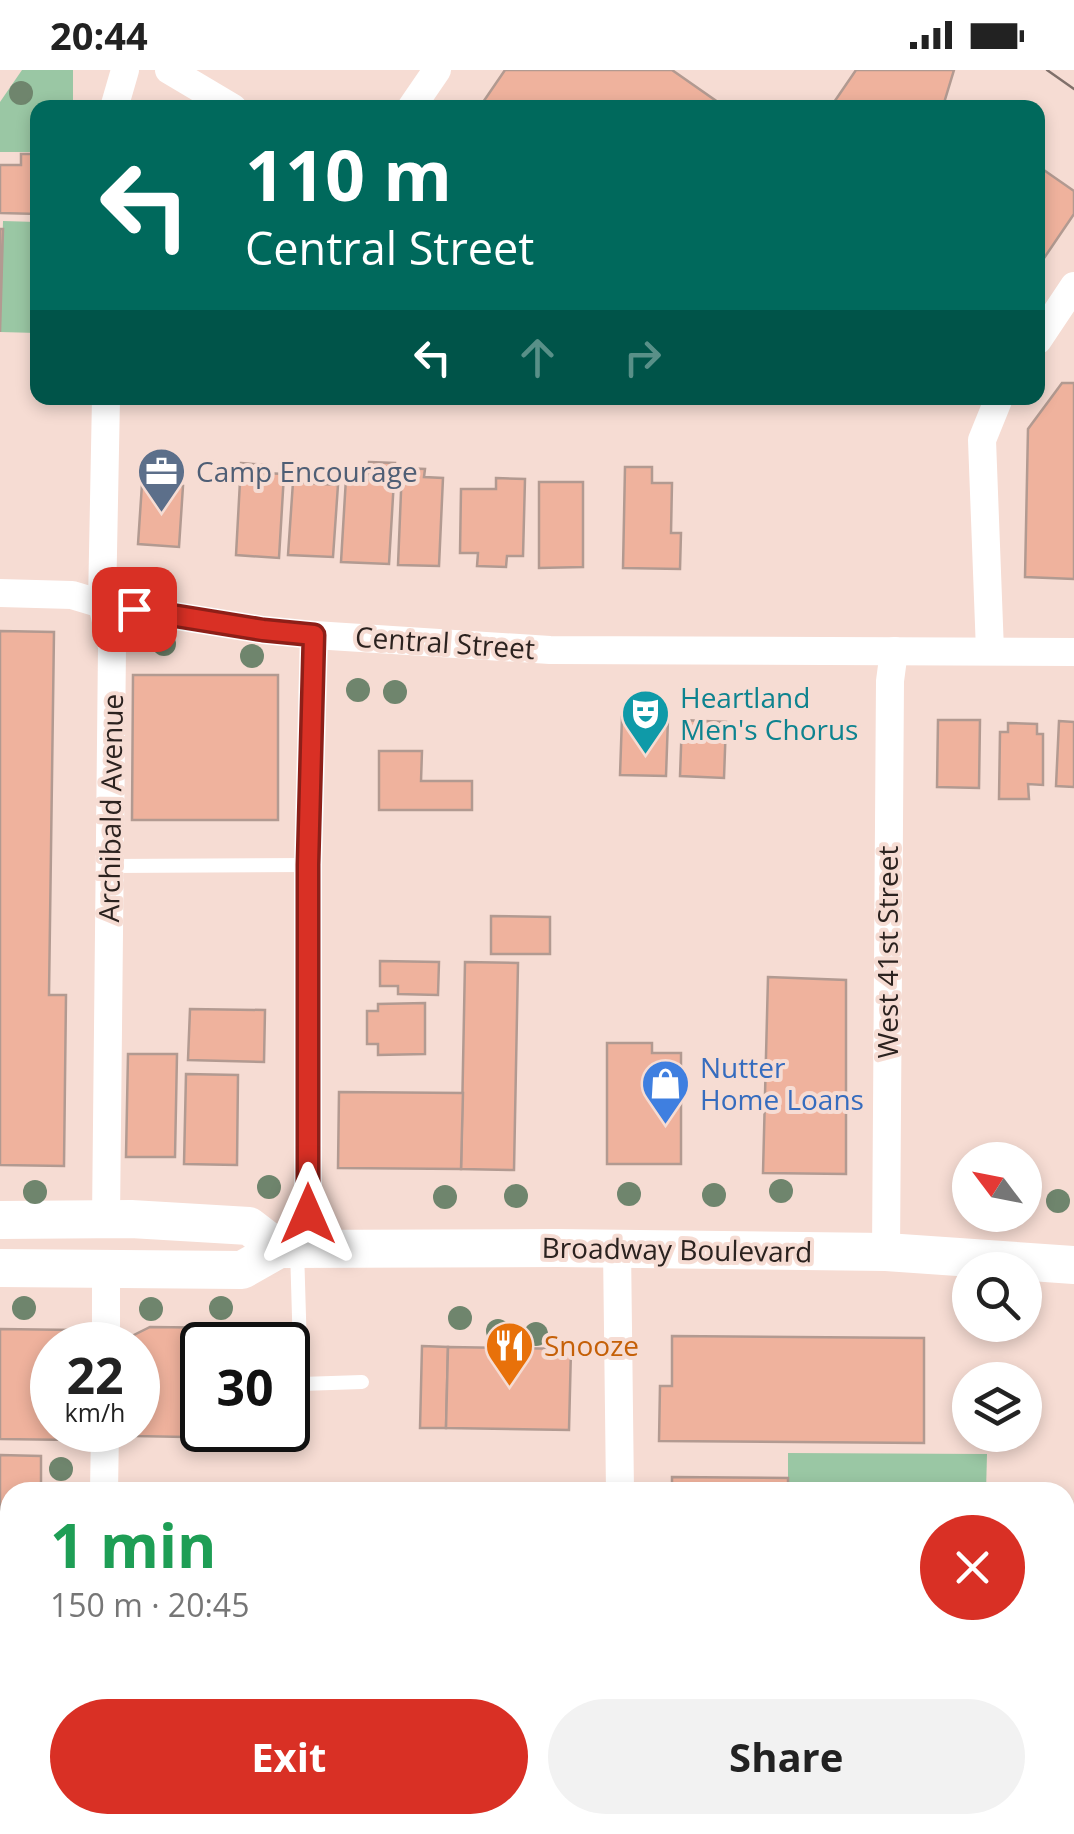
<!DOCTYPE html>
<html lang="en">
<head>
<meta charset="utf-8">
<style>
	body { margin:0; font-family:"Open Sans",sans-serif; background:#f2f2f2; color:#222; height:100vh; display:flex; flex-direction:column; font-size:38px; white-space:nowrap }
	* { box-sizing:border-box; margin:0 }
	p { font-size:32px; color:#767676 }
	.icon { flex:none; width:55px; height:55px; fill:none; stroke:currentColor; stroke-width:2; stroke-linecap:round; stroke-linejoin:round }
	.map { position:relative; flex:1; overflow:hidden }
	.panel { position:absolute; left:0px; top:1412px; width:1075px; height:352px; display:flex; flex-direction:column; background:#fff; border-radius:30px 30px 0 0; box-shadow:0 5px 15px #0003 }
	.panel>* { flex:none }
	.guide { position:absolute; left:30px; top:30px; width:1015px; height:305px; border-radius:20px; box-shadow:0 5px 15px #0003; background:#00695c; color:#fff; overflow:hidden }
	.needle { width:65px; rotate:302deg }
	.tools { position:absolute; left:952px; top:1072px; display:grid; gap:20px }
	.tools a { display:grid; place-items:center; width:90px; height:90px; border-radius:50%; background:#fff; box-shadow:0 5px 15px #0003; font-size:50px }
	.speed { position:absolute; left:30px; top:1252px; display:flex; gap:20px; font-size:50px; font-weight:700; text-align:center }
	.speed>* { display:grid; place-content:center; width:130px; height:130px; border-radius:50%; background:#fff; box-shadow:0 5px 15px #0003; line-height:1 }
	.speed small { font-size:25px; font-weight:400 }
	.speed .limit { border:5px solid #111; border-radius:15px; background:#fff; color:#111 }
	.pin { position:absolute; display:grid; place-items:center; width:85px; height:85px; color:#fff; margin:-42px; border-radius:20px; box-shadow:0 5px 15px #0006 }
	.me { position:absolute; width:110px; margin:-55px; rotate:0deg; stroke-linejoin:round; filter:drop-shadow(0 0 8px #0008) }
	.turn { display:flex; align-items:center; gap:35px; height:210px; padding:0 50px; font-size:45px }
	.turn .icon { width:130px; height:130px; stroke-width:2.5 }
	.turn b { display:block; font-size:70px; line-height:85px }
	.lanes { display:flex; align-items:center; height:95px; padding:0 50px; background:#0003; justify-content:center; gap:50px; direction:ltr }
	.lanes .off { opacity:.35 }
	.round { display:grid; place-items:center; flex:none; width:105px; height:105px; border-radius:52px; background:#f2f2f2 }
	.summary { display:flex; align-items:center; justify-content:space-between; height:170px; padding:0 50px }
	h1 { font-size:60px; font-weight:700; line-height:75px; color:#1e9e55 }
	.primary-button { display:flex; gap:20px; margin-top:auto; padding:20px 50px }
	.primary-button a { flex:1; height:115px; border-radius:60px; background:#d93025; color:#fff; font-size:40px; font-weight:700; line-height:115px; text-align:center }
	.primary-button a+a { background:#f2f2f2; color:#222 }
	.status { display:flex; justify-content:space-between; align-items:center; height:70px; padding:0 50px; background:#fff; direction:ltr }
	.status svg { height:28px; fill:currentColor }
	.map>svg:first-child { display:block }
	.green { fill:#9ac7a4 }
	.building { fill:#efb29d; stroke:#b29a91; stroke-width:2.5 }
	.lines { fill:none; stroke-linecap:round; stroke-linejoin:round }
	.service { stroke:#fff; stroke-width:14 }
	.minor { stroke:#fff; stroke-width:28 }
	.secondary { stroke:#fff; stroke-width:38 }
	.tram { stroke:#80706a; stroke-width:2.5 }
	.tree { fill:#6f856d }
	.route-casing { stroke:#8d1f18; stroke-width:25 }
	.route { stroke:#d93025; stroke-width:18 }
	.labels { text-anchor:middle; stroke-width:8; stroke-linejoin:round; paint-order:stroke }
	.service-label { font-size:28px; fill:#4e5e75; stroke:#f6dcd3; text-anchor:start }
	.street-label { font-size:28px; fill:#2b221f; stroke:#f6dcd3 }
	.culture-label { font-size:28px; fill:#0d838f; stroke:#f6dcd3; text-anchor:start }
	.shop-label { font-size:28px; fill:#366cbe; stroke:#f6dcd3; text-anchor:start }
	.food-label { font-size:28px; fill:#c56008; stroke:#f6dcd3; text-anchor:start }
</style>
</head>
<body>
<div class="status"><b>20:44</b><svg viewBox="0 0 49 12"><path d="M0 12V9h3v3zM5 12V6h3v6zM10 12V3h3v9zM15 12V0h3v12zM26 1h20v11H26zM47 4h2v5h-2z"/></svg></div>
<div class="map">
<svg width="1074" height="1764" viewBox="0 0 1074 1764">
	<rect width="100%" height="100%" fill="#f6dcd3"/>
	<!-- green -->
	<g class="green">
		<polygon points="22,0 73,0 73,37 38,38 37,82 0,82 0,32"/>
		<polygon points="3,151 37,152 37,263 0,262"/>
		<polygon points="788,1383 987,1384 986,1422 788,1422"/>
	</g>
	<!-- building -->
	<g class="building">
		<polygon points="505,0 672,0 722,35 722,38 479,38"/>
		<polygon points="856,0 954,0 944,33 951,38 830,38"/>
		<polygon points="21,84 38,84 38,144 0,143 0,95 21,95"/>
		<polygon points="1038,96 1074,121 1074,144 1038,197"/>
		<polygon points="0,159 3,159 0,262"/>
		<polygon points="1062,313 1074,313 1074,509 1025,507 1028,359"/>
		<polygon points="166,328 250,328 250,331 166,330"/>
		<polygon points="369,392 395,393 389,494 341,492 346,408 368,410"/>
		<polygon points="241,393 265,395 264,403 284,404 279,488 236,485"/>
		<polygon points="625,397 652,397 652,413 672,413 671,463 681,463 680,499 623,498"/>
		<polygon points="402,398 425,399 424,407 443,408 439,496 398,495"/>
		<polygon points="496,408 525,409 523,486 507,486 506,497 477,496 478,483 460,483 461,419 496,419"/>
		<polygon points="293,412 338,415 333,487 288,485"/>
		<polygon points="539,412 583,412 583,497 539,498"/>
		<polygon points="142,414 183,416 179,477 138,474"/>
		<polygon points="0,561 54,562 49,925 66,925 64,1096 0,1095"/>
		<polygon points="133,605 278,605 278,750 132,750"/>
		<polygon points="622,647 668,649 666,706 620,705"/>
		<polygon points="682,650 726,652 724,708 680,706"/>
		<polygon points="938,650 980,650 979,718 937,717"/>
		<polygon points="1059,651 1074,652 1074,717 1056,716"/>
		<polygon points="1008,653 1037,654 1037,664 1043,664 1043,715 1028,714 1029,729 999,729 1000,662 1008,662"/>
		<polygon points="379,681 422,681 421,711 472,711 472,740 379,740"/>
		<polygon points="491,846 550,847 550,884 491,884"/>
		<polygon points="380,891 439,892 438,925 398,924 398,916 380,916"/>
		<polygon points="465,892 518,893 514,1100 461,1099"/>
		<polygon points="768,907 846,910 846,1104 763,1103"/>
		<polygon points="425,933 425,984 378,985 378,974 367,974 367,941 378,941 378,934"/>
		<polygon points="190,939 265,940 264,992 188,990"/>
		<polygon points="607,973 652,973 652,983 681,983 681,1094 607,1094"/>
		<polygon points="128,984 177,984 175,1087 126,1087"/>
		<polygon points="186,1004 238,1005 237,1095 184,1094"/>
		<polygon points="339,1022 463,1023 461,1099 338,1098"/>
		<polygon points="150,1257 238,1258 238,1275 202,1275 202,1360 237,1360 237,1368 135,1366 125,1360 138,1360 138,1275 127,1275 134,1265"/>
		<polygon points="0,1259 75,1260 75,1275 52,1275 52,1360 73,1360 73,1370 0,1369"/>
		<polygon points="672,1266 924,1268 924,1373 659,1371 660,1316 672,1316"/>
		<polygon points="422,1276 448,1277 446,1358 420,1358"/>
		<polygon points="448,1277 571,1279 569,1360 446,1358"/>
		<polygon points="0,1385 41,1386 41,1422 10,1422 10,1506 0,1506"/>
		<polygon points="672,1407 788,1408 788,1422 672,1422"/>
		<rect x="0" y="1506" width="10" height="27"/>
		<rect x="0" y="1533" width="10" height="77"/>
		<polygon points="0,1698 10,1698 10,1755 53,1755 53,1764 0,1764"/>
		<rect x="223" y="1755" width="89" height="9"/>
		<rect x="462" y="1755" width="115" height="9"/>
		<polygon points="658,1755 884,1755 884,1764 659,1764"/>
	</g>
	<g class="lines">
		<!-- service -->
		<g class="service">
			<polyline points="110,796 308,795"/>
			<polyline points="297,1179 301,1314 362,1312"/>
			<polyline points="1065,1719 1074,1714"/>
			<polyline points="949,1755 949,1764"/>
			<polyline points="181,1764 181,1755"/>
			<polyline points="335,1764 335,1755"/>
			<polyline points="986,1764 1002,1755"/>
		</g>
		<!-- minor -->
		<g class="minor">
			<polyline points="169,0 233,38"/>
			<polyline points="114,38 125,0"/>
			<polyline points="411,38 437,0"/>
			<polyline points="1038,270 1074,216"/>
			<polyline points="0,523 72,525 102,534 263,560 314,565 550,580 1074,582"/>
			<polyline points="990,581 982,370 999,328"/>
			<polyline points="106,1149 112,577 102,534 106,328"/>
			<polyline points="617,1178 620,1422"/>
			<polyline points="308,1179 308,795 314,565"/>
			<polyline points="886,1182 890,611 894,581"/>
			<polyline points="106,1275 106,1200"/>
			<polyline points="104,1422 105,1360"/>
			<polyline points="0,1648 10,1649"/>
			<polyline points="625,1755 625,1764"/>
			<polyline points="101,1764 101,1755"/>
		</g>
		<!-- secondary -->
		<g class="secondary">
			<polyline points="0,1150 131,1149 249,1156 279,1179"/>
			<polyline points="0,1198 242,1200 279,1179 557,1178 886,1182 1074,1195"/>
		</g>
		<!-- tram -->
		<polyline class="tram" points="1047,0 1074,19"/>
	</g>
	<!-- trees -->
	<g class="tree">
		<circle cx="21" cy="23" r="12"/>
		<circle cx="164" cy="574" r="12"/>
		<circle cx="252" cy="586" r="12"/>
		<circle cx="358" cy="620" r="12"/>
		<circle cx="395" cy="622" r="12"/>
		<circle cx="269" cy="1117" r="12"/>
		<circle cx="781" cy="1121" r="12"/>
		<circle cx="35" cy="1122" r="12"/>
		<circle cx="629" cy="1124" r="12"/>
		<circle cx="714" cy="1125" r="12"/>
		<circle cx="516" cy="1126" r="12"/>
		<circle cx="445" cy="1127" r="12"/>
		<circle cx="1058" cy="1131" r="12"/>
		<circle cx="24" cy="1238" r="12"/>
		<circle cx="221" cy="1238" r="12"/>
		<circle cx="151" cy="1239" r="12"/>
		<circle cx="460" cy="1248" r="12"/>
		<circle cx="498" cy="1261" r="12"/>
		<circle cx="536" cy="1264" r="12"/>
		<circle cx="61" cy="1399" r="12"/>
	</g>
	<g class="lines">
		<defs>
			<polyline id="route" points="134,539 263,560 314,565 308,795 308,1144"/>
		</defs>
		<!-- route casing -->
		<use href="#route" class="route-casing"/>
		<!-- route -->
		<use href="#route" class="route"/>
	</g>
	<!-- icons -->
	<defs>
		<symbol id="office-pin" viewBox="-11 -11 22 30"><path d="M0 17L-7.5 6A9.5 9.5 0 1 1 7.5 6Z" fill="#5c6f8a" stroke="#f6dcd3"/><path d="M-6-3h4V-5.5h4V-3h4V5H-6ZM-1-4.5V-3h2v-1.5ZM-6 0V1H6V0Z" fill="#fff"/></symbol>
		<symbol id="theatre-pin" viewBox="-11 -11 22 30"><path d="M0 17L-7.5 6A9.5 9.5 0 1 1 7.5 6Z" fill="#0f9aa8" stroke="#f6dcd3"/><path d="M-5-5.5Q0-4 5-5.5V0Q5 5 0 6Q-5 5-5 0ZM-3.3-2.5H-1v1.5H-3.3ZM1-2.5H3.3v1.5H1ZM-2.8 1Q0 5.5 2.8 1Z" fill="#fff"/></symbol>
		<symbol id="shop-pin" viewBox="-11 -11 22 30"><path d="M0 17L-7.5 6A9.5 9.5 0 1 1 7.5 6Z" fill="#3f7fe0" stroke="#f6dcd3"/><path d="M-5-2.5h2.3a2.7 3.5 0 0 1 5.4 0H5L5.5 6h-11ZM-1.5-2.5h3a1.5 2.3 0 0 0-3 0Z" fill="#fff"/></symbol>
		<symbol id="restaurant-pin" viewBox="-11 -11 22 30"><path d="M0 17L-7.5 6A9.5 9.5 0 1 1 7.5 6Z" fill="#e8710a" stroke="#f6dcd3"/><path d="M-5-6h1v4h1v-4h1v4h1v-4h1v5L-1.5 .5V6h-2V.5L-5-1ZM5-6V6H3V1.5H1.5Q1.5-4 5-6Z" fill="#fff"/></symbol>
	</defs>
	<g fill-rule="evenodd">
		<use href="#office-pin" x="134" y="374" width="55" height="75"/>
		<use href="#theatre-pin" x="618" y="616" width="55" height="75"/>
		<use href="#shop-pin" x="638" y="986" width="55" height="75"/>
		<use href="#restaurant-pin" x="482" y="1248" width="55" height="75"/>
	</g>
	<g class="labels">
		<!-- service labels -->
		<g class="service-label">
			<text x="196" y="412">Camp Encourage</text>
		</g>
		<!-- street labels -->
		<g class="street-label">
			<text transform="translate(445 573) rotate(4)" y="10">Central Street</text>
			<text transform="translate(111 738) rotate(-89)" y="10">Archibald Avenue</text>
			<text transform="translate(888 882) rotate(-90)" y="10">West 41st Street</text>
			<text transform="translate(677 1180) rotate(1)" y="10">Broadway Boulevard</text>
		</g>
		<!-- culture labels -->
		<g class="culture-label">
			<text x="680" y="638">Heartland<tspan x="680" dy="32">Men's Chorus</tspan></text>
		</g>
		<!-- shop labels -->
		<g class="shop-label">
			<text x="700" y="1008">Nutter<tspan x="700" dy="32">Home Loans</tspan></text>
		</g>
		<!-- food labels -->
		<g class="food-label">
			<text x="544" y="1286">Snooze</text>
		</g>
	</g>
</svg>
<div class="tools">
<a><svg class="needle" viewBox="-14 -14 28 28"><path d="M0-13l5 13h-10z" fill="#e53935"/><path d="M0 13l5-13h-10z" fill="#767676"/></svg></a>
<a><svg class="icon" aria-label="search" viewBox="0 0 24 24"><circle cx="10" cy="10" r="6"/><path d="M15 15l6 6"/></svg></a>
<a><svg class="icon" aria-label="layers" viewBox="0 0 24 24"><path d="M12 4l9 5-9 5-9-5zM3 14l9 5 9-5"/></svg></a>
</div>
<div class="speed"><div>22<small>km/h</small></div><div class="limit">30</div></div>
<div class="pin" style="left:134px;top:539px;background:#d93025"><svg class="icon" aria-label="arrive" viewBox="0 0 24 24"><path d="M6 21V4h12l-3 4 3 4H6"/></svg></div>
<svg class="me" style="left:308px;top:1144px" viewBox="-20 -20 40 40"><path d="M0-17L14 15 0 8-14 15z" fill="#d93025" stroke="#fff" stroke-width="4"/></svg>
<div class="guide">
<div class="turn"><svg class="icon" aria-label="left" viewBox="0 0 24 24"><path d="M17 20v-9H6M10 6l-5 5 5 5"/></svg><div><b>110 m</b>Central Street</div></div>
<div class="lanes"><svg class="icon" aria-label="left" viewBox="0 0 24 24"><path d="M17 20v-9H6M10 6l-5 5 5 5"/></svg><svg class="icon off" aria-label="ahead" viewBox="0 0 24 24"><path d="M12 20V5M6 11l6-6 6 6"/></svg><svg class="icon off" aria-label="right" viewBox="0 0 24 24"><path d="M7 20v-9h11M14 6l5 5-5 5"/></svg></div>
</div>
<section class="panel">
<div class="summary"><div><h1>1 min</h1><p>150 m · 20:45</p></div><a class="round" style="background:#d93025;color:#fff"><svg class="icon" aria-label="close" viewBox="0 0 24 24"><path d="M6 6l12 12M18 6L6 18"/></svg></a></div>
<div class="primary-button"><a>Exit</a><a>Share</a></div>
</section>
</div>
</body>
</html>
